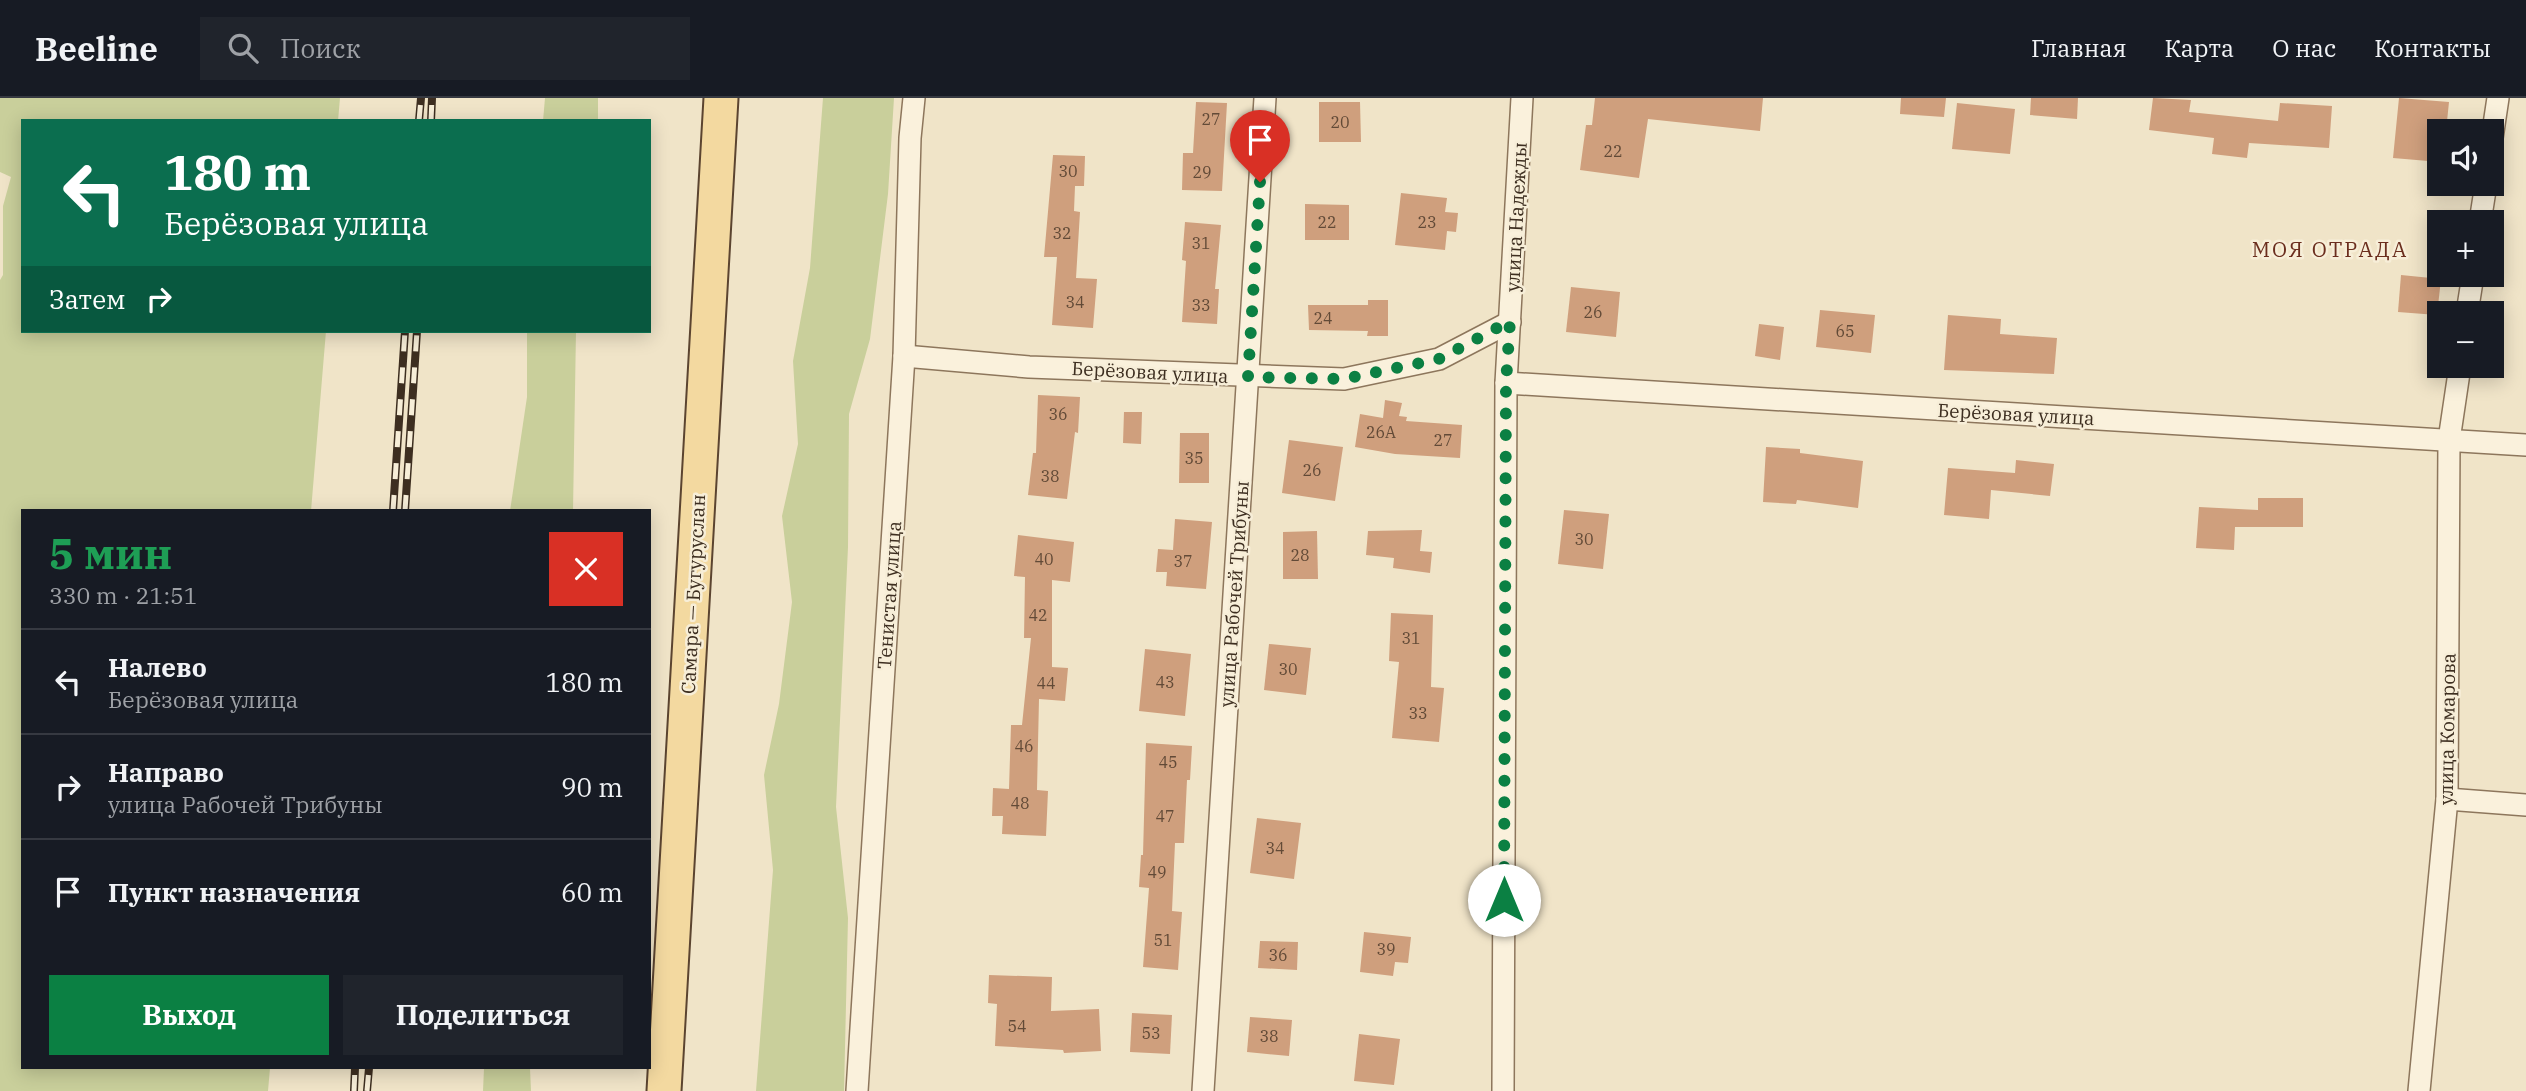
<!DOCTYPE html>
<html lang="ru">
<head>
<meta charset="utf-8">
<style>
	body { margin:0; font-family:"IBM Plex Serif",serif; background:#20242c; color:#f1f3f6; height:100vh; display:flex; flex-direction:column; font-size:26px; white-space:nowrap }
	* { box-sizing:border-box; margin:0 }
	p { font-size:23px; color:#9ea1a6 }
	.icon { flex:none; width:38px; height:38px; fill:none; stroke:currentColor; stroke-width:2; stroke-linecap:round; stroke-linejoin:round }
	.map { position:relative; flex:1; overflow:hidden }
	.sheet { position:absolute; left:21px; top:411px; width:630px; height:560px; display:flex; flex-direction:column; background:#171b24; border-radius:0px; box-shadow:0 4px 18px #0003 }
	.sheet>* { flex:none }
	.guide { position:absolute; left:21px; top:21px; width:630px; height:214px; border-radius:0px; box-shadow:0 4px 18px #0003; background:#0b6e4f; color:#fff; overflow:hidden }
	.controls { position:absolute; left:2427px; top:21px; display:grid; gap:14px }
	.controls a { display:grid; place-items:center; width:77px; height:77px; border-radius:0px; background:#171b24; box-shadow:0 4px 18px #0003; font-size:35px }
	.pin { position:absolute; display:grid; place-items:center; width:60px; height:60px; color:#fff; margin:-72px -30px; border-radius:50% 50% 50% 0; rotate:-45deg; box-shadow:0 0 7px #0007 }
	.pin .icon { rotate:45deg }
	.me { position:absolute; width:77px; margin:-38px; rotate:0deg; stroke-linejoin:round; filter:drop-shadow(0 0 5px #0008) }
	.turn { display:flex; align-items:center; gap:24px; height:147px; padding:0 28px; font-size:32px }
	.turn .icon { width:91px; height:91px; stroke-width:2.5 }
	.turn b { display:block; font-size:49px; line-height:60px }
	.then { display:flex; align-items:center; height:66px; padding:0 28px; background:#0003; gap:14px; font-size:26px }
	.round { display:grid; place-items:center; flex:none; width:74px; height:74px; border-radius:0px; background:#20242c }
	.overview { display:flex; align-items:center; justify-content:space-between; height:119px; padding:0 28px }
	h1 { font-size:42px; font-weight:700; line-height:52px; color:#1e9e55 }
	.primary-button { display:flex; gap:14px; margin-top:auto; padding:14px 28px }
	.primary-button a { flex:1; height:80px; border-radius:0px; background:#0b8043; color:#fff; font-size:28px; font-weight:700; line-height:80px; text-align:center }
	.primary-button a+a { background:#20242c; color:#f1f3f6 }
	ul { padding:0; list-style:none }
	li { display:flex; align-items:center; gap:21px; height:105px; padding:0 28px; border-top:2px solid #363941 }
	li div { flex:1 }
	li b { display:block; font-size:26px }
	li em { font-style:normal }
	header { display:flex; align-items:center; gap:42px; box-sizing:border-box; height:98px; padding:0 35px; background:#171b24; border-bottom:2px solid #363941 }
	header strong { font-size:33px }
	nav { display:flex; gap:38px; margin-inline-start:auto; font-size:24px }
	.search { width:490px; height:63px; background:#20242c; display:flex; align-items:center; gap:18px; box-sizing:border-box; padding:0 24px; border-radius:0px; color:#9ea1a6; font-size:26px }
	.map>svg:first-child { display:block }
	.green { fill:#c9cf9b }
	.building { fill:#cf9f7d }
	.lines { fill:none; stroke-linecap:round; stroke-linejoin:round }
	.minor-casing { stroke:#8d765c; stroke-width:24 }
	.primary-casing { stroke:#5b4430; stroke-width:37 }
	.minor { stroke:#faf1dc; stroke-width:21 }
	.primary { stroke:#f3d9a0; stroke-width:33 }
	.rail-casing { stroke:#3d2e20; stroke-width:8 }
	.rail { stroke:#f7eed8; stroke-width:5; stroke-dasharray:16; stroke-linecap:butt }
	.route { stroke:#0b8043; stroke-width:12; stroke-dasharray:0 21.6 }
	.labels { text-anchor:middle; stroke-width:5; stroke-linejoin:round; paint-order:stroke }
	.number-label { font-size:16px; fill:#624a37 }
	.street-label { font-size:19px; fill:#3d2e20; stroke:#f7eed8 }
	.neighbourhood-label { font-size:21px; letter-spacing:2px; fill:#6b2e1e; stroke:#f7eed8 }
</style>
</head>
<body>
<header>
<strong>Beeline</strong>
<div class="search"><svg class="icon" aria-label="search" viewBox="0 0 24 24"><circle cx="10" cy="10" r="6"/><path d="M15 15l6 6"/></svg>Поиск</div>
<nav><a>Главная</a><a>Карта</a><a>О нас</a><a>Контакты</a></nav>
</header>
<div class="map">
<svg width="2526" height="993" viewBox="0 0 2526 993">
	<rect width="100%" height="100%" fill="#f0e4c8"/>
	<!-- green -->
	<g class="green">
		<polygon points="0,0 340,0 338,23 23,23 23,233 326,233 311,413 23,413 23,970 270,970 268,993 0,993 0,182 3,177 3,108 11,79 0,74"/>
		<polygon points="545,0 598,0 598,23 543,23"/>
		<polygon points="823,0 894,0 888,96 870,241 849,316 848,449 836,709 848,820 844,993 756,993 773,772 764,677 779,606 792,504 782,418 798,346 793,263 810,170"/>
		<polygon points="527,233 576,233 573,413 510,413 527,299"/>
		<polygon points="484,970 530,970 531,993 483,993"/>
	</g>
	<!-- building -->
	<g class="building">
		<polygon points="1595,0 1763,0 1760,33 1648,21 1639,80 1580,72 1586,27 1592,27"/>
		<polygon points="1901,0 1946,0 1944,19 1900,16"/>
		<polygon points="2031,0 2078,0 2077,21 2030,17"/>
		<polygon points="2153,0 2191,2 2189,14 2278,23 2280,5 2332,8 2329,50 2249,45 2247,60 2212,56 2214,40 2149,32"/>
		<polygon points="2399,0 2449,4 2446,33 2440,33 2440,64 2393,60"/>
		<polygon points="1196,4 1227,5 1222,93 1182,92 1183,55 1193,55"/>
		<polygon points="1319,4 1360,4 1361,44 1319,44"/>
		<polygon points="1957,5 2015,11 2010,56 1952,51"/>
		<polygon points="1053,57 1085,58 1084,88 1075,88 1074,113 1080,114 1076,180 1097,181 1093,230 1052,227 1057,159 1044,159"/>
		<polygon points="1401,95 1447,100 1445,114 1458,115 1456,134 1447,133 1445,152 1395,147"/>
		<polygon points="1305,106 1349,107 1349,142 1305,142"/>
		<polygon points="1185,124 1221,127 1215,191 1219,191 1217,226 1182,224 1186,163 1182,162"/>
		<polygon points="2401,177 2441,181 2437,217 2398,214"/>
		<polygon points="1571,189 1620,194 1616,239 1566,234"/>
		<polygon points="1368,202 1388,202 1388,238 1367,238 1368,233 1309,232 1308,207 1368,207"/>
		<polygon points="1820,212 1875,217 1871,255 1816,249"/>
		<polygon points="1948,217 2001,221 2000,236 2057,240 2054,276 1944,272"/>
		<polygon points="1759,226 1784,229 1780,262 1755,258"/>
		<polygon points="1038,297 1080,299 1078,335 1075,334 1067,401 1028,397 1033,355 1036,355"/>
		<polygon points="1385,302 1402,305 1399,318 1407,319 1406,323 1462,327 1460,360 1395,356 1355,349 1360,316 1383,320"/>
		<polygon points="1124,314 1142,314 1141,346 1123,345"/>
		<polygon points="1180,335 1209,335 1209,385 1179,385"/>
		<polygon points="1289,342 1343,349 1335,403 1282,395"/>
		<polygon points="1766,349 1800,351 1800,355 1863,363 1858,410 1797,402 1796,406 1763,404"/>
		<polygon points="2016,362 2054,366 2050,398 1991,392 1989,421 1944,417 1948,370 2015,375"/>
		<polygon points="2258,400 2303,400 2303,429 2235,429 2234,452 2196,450 2199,409 2258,412"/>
		<polygon points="1564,412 1609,416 1603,471 1558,466"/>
		<polygon points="1175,421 1212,424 1206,491 1166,488 1167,474 1156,474 1158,451 1173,452"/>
		<polygon points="1422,432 1420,453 1432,454 1430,475 1393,470 1394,460 1366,457 1368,433"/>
		<polygon points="1317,433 1318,481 1283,481 1283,434"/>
		<polygon points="1018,437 1074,444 1070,484 1052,482 1052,569 1068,570 1065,603 1039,601 1037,692 1048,693 1046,738 1002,736 1003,718 992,718 993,690 1009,691 1011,627 1022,627 1031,540 1024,540 1025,479 1014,478"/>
		<polygon points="1391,515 1433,517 1431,589 1444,590 1439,644 1392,640 1399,564 1389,563"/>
		<polygon points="1269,546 1311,550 1306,597 1264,592"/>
		<polygon points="1145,551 1191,556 1185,618 1139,613"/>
		<polygon points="1146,645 1192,648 1190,682 1187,682 1184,745 1175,745 1172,813 1182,814 1178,872 1143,869 1149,790 1139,789 1141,757 1143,757"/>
		<polygon points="1257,720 1301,725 1294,781 1250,775"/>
		<polygon points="1364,834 1411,839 1408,865 1395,864 1393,878 1360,874"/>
		<polygon points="1260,843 1298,844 1297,872 1258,870"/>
		<polygon points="989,877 1052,879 1051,913 1099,911 1101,953 1064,955 1063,952 995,948 997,906 988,905"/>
		<polygon points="1132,915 1172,917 1170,956 1130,954"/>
		<polygon points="1250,919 1292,922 1289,958 1247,954"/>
		<polygon points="1359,936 1400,941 1394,987 1354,983"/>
	</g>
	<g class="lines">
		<defs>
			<g id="minor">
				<polyline points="2492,40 2498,0"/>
				<polyline points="2480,124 2486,86"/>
				<polyline points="2467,215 2473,177"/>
				<polyline points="904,258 1029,269 1344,281 1439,261 1510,224"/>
				<polyline points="1506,285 2526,347"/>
				<polyline points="2447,701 2526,707"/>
				<polyline points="857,993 904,258 910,40 914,0"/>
				<polyline points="1203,993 1265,0"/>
				<polyline points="1503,993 1506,285 1522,0"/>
				<polyline points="2419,993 2447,701 2449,342 2460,268"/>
			</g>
			<polyline id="primary" points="664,993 721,0"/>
		</defs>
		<!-- minor casing -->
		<use href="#minor" class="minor-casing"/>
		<!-- primary casing -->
		<use href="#primary" class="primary-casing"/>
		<!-- minor -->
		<use href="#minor" class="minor"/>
		<!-- primary -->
		<use href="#primary" class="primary"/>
		<defs>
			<g id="rail">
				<polyline points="419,23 421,0"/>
				<polyline points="431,23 432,0"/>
				<polyline points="393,413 405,233"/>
				<polyline points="405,413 417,233"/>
				<polyline points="354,993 355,970"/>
				<polyline points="367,993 369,970"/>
			</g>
		</defs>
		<!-- rail casing -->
		<use href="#rail" class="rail-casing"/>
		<!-- rail -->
		<use href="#rail" class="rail"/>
	</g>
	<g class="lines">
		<!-- route -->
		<polyline class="route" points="1260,84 1248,279 1344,281 1439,261 1510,223 1506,285 1504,802"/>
	</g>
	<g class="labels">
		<!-- number labels -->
		<g class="number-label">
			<text x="1211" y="27">27</text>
			<text x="1340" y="30">20</text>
			<text x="1613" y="59">22</text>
			<text x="1068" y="79">30</text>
			<text x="1202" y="80">29</text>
			<text x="1327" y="130">22</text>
			<text x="1427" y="130">23</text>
			<text x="1062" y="141">32</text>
			<text x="1201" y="151">31</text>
			<text x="1075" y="210">34</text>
			<text x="1201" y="213">33</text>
			<text x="1593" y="220">26</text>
			<text x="1323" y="226">24</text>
			<text x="1845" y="239">65</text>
			<text x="1058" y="322">36</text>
			<text x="1381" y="340">26А</text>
			<text x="1443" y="348">27</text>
			<text x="1194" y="366">35</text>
			<text x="1312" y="378">26</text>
			<text x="1050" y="384">38</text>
			<text x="1584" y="447">30</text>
			<text x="1300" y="463">28</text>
			<text x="1044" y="467">40</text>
			<text x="1183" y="469">37</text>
			<text x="1038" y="523">42</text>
			<text x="1411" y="546">31</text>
			<text x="1288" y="577">30</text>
			<text x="1165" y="590">43</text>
			<text x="1046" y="591">44</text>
			<text x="1418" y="621">33</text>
			<text x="1024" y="654">46</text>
			<text x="1168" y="670">45</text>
			<text x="1020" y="711">48</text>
			<text x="1165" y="724">47</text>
			<text x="1275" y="756">34</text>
			<text x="1157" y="780">49</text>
			<text x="1163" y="848">51</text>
			<text x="1386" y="857">39</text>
			<text x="1278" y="863">36</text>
			<text x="1017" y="934">54</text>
			<text x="1151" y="941">53</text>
			<text x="1269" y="944">38</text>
		</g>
		<!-- street labels -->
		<g class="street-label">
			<text transform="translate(1516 119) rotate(-87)" y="7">улица Надежды</text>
			<text transform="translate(1150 274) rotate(3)" y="7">Берёзовая улица</text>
			<text transform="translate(2016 316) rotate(3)" y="7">Берёзовая улица</text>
			<text transform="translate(693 496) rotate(-87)" y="7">Самара — Бугуруслан</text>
			<text transform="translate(1234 496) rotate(-86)" y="7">улица Рабочей Трибуны</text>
			<text transform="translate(889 497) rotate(-86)" y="7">Тенистая улица</text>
			<text transform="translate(2447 631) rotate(-89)" y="7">улица Комарова</text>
		</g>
		<!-- neighbourhood labels -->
		<g class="neighbourhood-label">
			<text x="2330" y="159">МОЯ ОТРАДА</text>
		</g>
	</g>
</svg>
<div class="controls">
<a><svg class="icon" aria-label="sound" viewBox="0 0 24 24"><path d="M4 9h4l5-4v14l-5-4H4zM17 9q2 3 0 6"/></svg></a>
<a>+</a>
<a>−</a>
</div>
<div class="pin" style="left:1260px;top:84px;background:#d93025"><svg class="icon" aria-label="arrive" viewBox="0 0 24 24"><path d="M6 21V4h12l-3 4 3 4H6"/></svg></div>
<svg class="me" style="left:1504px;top:802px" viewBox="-20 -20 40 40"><circle r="19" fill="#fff"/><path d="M0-13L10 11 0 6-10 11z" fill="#0b8043"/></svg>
<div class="guide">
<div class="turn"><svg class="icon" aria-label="left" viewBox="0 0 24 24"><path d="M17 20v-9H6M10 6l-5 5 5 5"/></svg><div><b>180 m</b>Берёзовая улица</div></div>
<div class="then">Затем<svg class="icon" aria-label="right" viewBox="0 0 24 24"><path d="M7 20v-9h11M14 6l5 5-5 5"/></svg></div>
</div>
<section class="sheet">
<div class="overview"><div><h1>5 мин</h1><p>330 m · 21:51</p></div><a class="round" style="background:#d93025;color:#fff"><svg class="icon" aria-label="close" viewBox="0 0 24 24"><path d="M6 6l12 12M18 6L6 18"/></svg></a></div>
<ul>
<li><svg class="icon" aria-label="left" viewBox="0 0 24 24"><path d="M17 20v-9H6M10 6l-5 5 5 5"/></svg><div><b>Налево</b><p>Берёзовая улица</p></div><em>180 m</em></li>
<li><svg class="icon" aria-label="right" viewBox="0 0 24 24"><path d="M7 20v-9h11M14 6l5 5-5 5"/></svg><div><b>Направо</b><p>улица Рабочей Трибуны</p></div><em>90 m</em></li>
<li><svg class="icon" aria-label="arrive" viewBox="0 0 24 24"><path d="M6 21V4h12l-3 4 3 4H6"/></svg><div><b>Пункт назначения</b></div><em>60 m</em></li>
</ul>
<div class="primary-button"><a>Выход</a><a>Поделиться</a></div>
</section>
</div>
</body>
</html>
